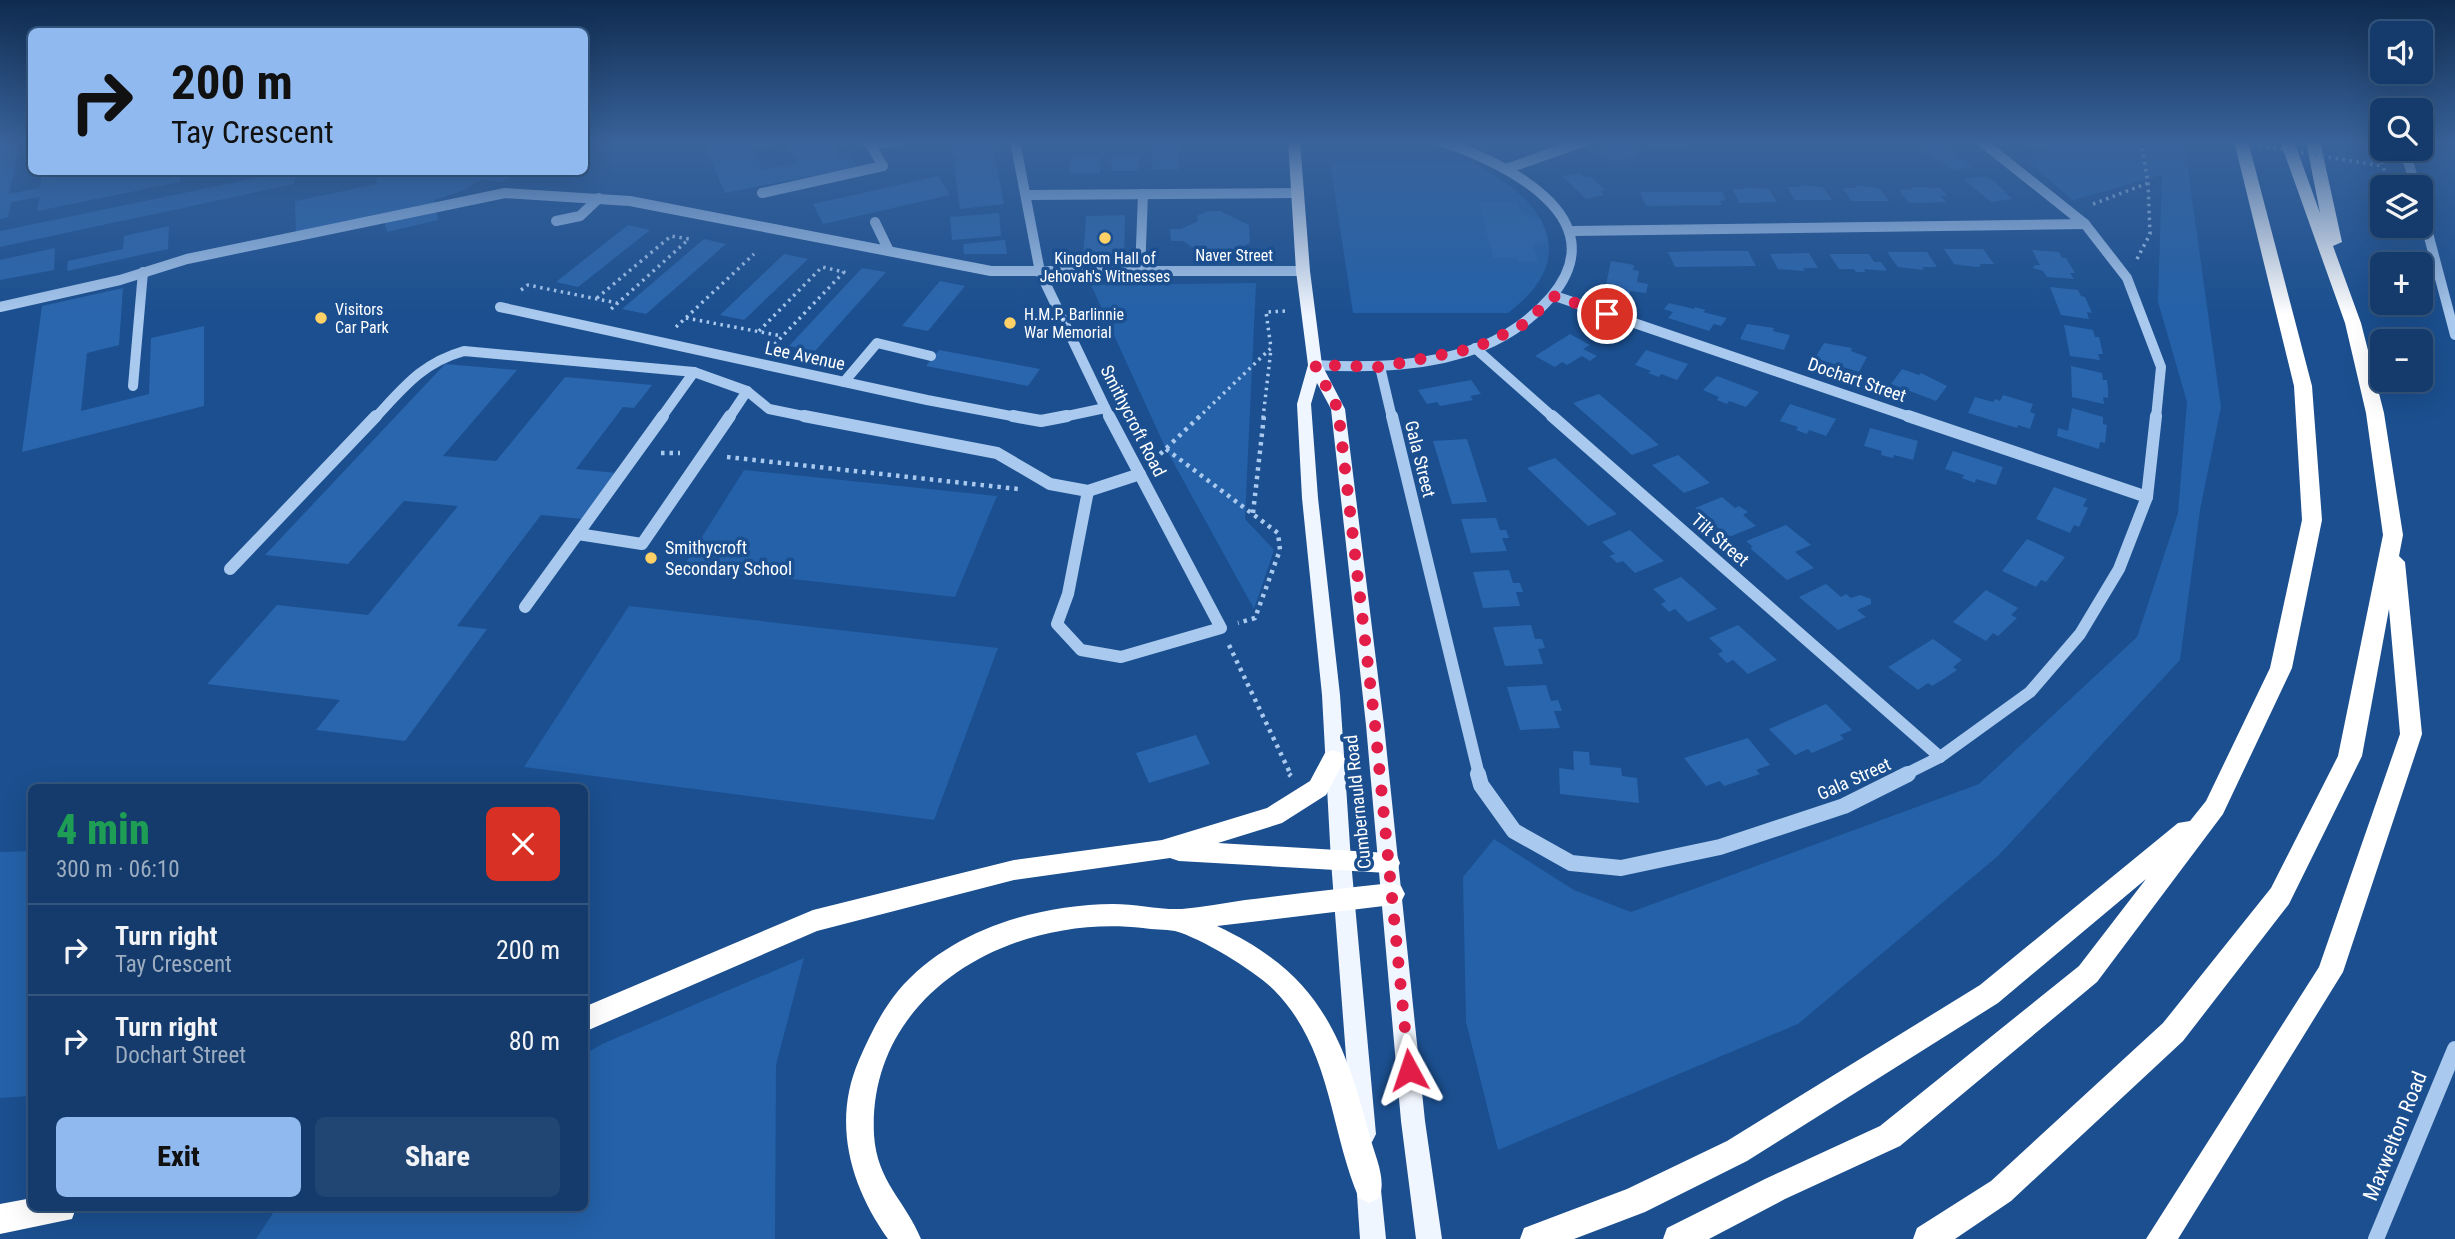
<!DOCTYPE html>
<html lang="en">
<head>
<meta charset="utf-8">
<style>
	body { margin:0; font-family:"Roboto Condensed",sans-serif; background:#214673; color:#f1f3f6; height:100vh; display:flex; flex-direction:column; font-size:26px; white-space:nowrap }
	* { box-sizing:border-box; margin:0 }
	p { font-size:23px; color:#9dadc1 }
	.icon { flex:none; width:38px; height:38px; fill:none; stroke:currentColor; stroke-width:2; stroke-linecap:round; stroke-linejoin:round }
	.map { position:relative; flex:1; overflow:hidden }
	.side { position:absolute; left:28px; top:784px; width:560px; height:427px; display:flex; flex-direction:column; background:#143b6b; border-radius:10px; box-shadow:0 7px 28px #0002,0 0 0 2px #33557e }
	.side>* { flex:none }
	.guide { position:absolute; left:28px; top:28px; width:560px; height:147px; border-radius:10px; box-shadow:0 7px 28px #0002,0 0 0 2px #33557e; background:#90b9f0; color:#111; overflow:hidden }
	.fabs { position:absolute; left:2370px; top:21px; display:grid; gap:14px }
	.fabs a { display:grid; place-items:center; width:63px; height:63px; border-radius:10px; background:#143b6b; box-shadow:0 7px 28px #0002,0 0 0 2px #33557e; font-size:35px }
	.pin { position:absolute; display:grid; place-items:center; width:60px; height:60px; color:#fff; margin:-30px; border:4px solid #fff; border-radius:50%; box-shadow:0 2px 7px #0007 }
	.me { position:absolute; width:77px; margin:-38px; rotate:355deg; stroke-linejoin:round; filter:drop-shadow(0 0 5px #0008) }
	.turn { display:flex; align-items:center; gap:24px; height:147px; padding:0 28px; font-size:32px }
	.turn .icon { width:91px; height:91px; stroke-width:2.5 }
	.turn b { display:block; font-size:49px; line-height:60px }
	.round { display:grid; place-items:center; flex:none; width:74px; height:74px; border-radius:10px; background:#214673 }
	.summary { display:flex; align-items:center; justify-content:space-between; height:119px; padding:0 28px }
	h1 { font-size:42px; font-weight:800; line-height:52px; color:#1e9e55 }
	.action { display:flex; gap:14px; margin-top:auto; padding:14px 28px }
	.action a { flex:1; height:80px; border-radius:10px; background:#90b9f0; color:#111; font-size:28px; font-weight:800; line-height:80px; text-align:center }
	.action a+a { background:#214673; color:#f1f3f6 }
	ul { padding:0; list-style:none }
	li { display:flex; align-items:center; gap:21px; height:91px; padding:0 28px; border-top:2px solid #33557e }
	li div { flex:1 }
	li b { display:block; font-size:26px }
	li em { font-style:normal }
	.map>svg:first-child { display:block }
	.green { fill:#2461a8 }
	.building { fill:#2a66ad; fill-rule:evenodd }
	.lines { fill:none; stroke-linecap:round; stroke-linejoin:round }
	.path-far2 { stroke:#a9c9ee; stroke-width:3.5; stroke-dasharray:2.5 4.5; stroke-linecap:butt }
	.path-far1 { stroke:#a9c9ee; stroke-width:4.5; stroke-dasharray:3.5 5; stroke-linecap:butt }
	.path { stroke:#a9c9ee; stroke-width:5; stroke-dasharray:4.5 7; stroke-linecap:butt }
	.minor-far2 { stroke:#a9c9ee; stroke-width:10 }
	.minor-far1 { stroke:#a9c9ee; stroke-width:12 }
	.minor { stroke:#a9c9ee; stroke-width:16 }
	.major { fill:#f0f6ff; fill-rule:evenodd }
	.highway { fill:#fff; fill-rule:evenodd }
	.path-bridge { stroke:#a9c9ee; stroke-width:3.5; stroke-dasharray:2.5 4.5; stroke-linecap:butt }
	.route { stroke:#e11d48; stroke-width:12; stroke-dasharray:0 21.6 }
	.poi-dot { fill:#ffd166; stroke:#1b4f8f; stroke-width:2.5 }
	.labels { text-anchor:middle; stroke-width:7; stroke-linejoin:round; paint-order:stroke }
	.far-street-label { font-size:16px; fill:#fff; stroke:#1b4f8f }
	.far-poi-label { font-size:16px; fill:#fff; stroke:#1b4f8f; text-anchor:start }
	.street-label { font-size:18px; fill:#fff; stroke:#1b4f8f }
	.poi-label { font-size:18px; fill:#fff; stroke:#1b4f8f; text-anchor:start }
	.near-street-label { font-size:21px; fill:#fff; stroke:#1b4f8f }
</style>
</head>
<body>
<div class="map">
<svg width="2455" height="1239" viewBox="0 0 2455 1239">
	<rect width="100%" height="100%" fill="#1b4f8f"/>
	<!-- green -->
	<g class="green">
		<polygon points="2080,141 2184,141 2221,407 2200,510 2180,660 1998,856 1798,1024 1498,1150 1466,1022 1463,877 1494,839 1574,890 1631,912 1979,784 2137,637 2178,513 2187,402 2158,302 2162,175 2073,200 2025,159"/>
		<path d="M1467,161c71,32 121,92 41,152h-155l-23,-151z"/>
		<polygon points="1256,283 1245,519 1274,550 1254,609 1166,449 1091,285"/>
		<polygon points="744,470 997,496 955,597 683,567"/>
		<polygon points="629,606 998,648 934,820 524,767"/>
		<polygon points="31,851 31,1096 0,1098 0,852"/>
		<polygon points="804,958 776,1065 775,1239 256,1239 273,1213 284,1208 584,1208 585,1054 602,1044"/>
	</g>
	<!-- building -->
	<g class="building">
		<polygon points="0,141 20,141 9,194 40,188 43,172 180,172 180,182 37,211 40,197 11,202 8,217 0,219"/>
		<path d="M732,141h109l3,5 -10,2 6,11 10,-3 7,11 -132,26 -20,-46zM786,143l11,19 -34,8 -10,-20z"/>
		<polygon points="951,141 992,141 1004,204 960,209"/>
		<polygon points="1153,141 1179,141 1179,170 1152,170"/>
		<polygon points="1641,141 1688,141 1693,144 1674,150 1664,146 1653,149"/>
		<polygon points="2022,141 2048,141 2055,146 2035,150"/>
		<polygon points="1621,143 1640,153 1628,161 1624,159 1614,163 1596,153"/>
		<polygon points="1942,146 1968,162 1965,162 1972,167 1953,171 1923,150"/>
		<polygon points="1112,156 1140,156 1139,171 1111,171"/>
		<polygon points="1071,157 1101,157 1100,173 1069,173"/>
		<polygon points="285,172 324,173 295,178 294,184 0,247 0,231"/>
		<polygon points="375,172 516,172 501,182 483,179 462,191 434,200 438,220 387,232 382,215 296,234 295,201 377,184"/>
		<polygon points="1580,173 1585,177 1590,176 1597,183 1605,190 1600,191 1604,195 1586,199 1562,176"/>
		<polygon points="938,176 950,195 823,224 813,204"/>
		<polygon points="1984,176 1994,181 2012,199 1991,202 1963,179"/>
		<polygon points="1799,185 1823,187 1832,200 1795,200 1787,187 1800,187"/>
		<polygon points="1855,185 1879,188 1889,201 1851,201 1843,188 1856,188"/>
		<polygon points="1744,187 1769,189 1777,202 1740,203 1732,189 1746,189"/>
		<polygon points="1911,187 1941,188 1947,196 1941,196 1946,202 1909,203 1899,190 1913,189"/>
		<polygon points="1640,192 1722,192 1726,200 1720,201 1722,205 1646,206"/>
		<polygon points="1479,203 1518,203 1522,215 1541,219 1548,241 1533,245 1538,262 1518,262 1517,258 1493,258"/>
		<polygon points="1207,211 1220,211 1249,225 1250,243 1219,257 1207,257 1183,241 1171,241 1170,229 1181,229 1198,221 1197,216"/>
		<polygon points="999,213 1001,236 952,240 950,217"/>
		<polygon points="1125,215 1124,259 1083,260 1086,216"/>
		<polygon points="628,225 650,230 578,287 556,282"/>
		<polygon points="169,226 168,249 67,271 68,261 123,249 124,236"/>
		<polygon points="704,239 726,244 646,314 622,309"/>
		<polygon points="1005,240 1007,254 964,254 963,244"/>
		<polygon points="55,248 54,270 0,280 0,260"/>
		<polygon points="1944,249 1983,249 1994,264 1979,264 1981,266 1976,267 1954,264"/>
		<polygon points="2032,250 2059,252 2062,258 2066,258 2075,273 2070,273 2074,279 2047,277 2043,271 2033,268 2035,265 2040,265"/>
		<polygon points="1711,251 1748,251 1756,266 1675,267 1668,252"/>
		<polygon points="1887,252 1927,252 1937,267 1922,267 1924,270 1898,267"/>
		<polygon points="1809,253 1818,268 1803,268 1805,271 1778,269 1770,254"/>
		<polygon points="784,254 808,259 744,320 720,315"/>
		<polygon points="1829,254 1869,254 1874,262 1881,262 1887,271 1864,269 1865,272 1856,272 1854,269 1839,269"/>
		<polygon points="1611,261 1634,265 1633,270 1639,271 1637,282 1648,284 1646,293 1630,291 1629,299 1604,294"/>
		<polygon points="862,268 886,272 815,351 789,346"/>
		<polygon points="940,281 965,286 928,331 902,326"/>
		<polygon points="2050,287 2078,290 2081,296 2085,297 2092,313 2087,312 2089,319 2061,315"/>
		<polygon points="123,288 119,345 87,353 81,411 149,394 151,338 204,326 204,406 22,452 42,306"/>
		<polygon points="1669,303 1694,309 1695,307 1706,310 1703,312 1727,318 1721,326 1714,324 1709,331 1668,318 1673,312 1664,309"/>
		<polygon points="1747,324 1774,328 1773,331 1790,335 1784,350 1740,339"/>
		<polygon points="2064,325 2093,330 2095,337 2099,337 2103,354 2098,354 2100,360 2070,356"/>
		<polygon points="1570,334 1590,345 1583,349 1597,356 1590,361 1582,356 1567,365 1562,362 1555,367 1535,356"/>
		<polygon points="1824,343 1852,348 1851,351 1867,357 1859,372 1815,358"/>
		<polygon points="939,350 1040,369 1028,386 926,366"/>
		<polygon points="1646,350 1688,364 1677,380 1661,374 1659,377 1648,373 1651,371 1635,365"/>
		<polygon points="445,364 517,370 443,456 496,461 565,377 652,385 634,408 623,407 576,469 617,473 583,519 541,515 457,626 487,629 405,741 316,730 340,700 207,684 277,605 368,615 458,506 404,501 348,564 265,555"/>
		<polygon points="2071,366 2102,373 2103,380 2107,380 2108,389 2108,398 2103,397 2104,404 2072,397"/>
		<polygon points="1902,369 1919,375 1921,373 1947,386 1936,401 1891,384"/>
		<polygon points="1717,376 1759,392 1746,407 1729,401 1727,404 1717,400 1719,397 1703,390"/>
		<polygon points="1471,380 1481,394 1470,396 1473,400 1440,406 1437,402 1427,404 1418,390"/>
		<polygon points="1599,394 1644,432 1659,445 1632,455 1573,403"/>
		<polygon points="2003,395 2033,404 2030,412 2035,414 2030,429 2018,425 2017,428 1968,413 1975,397 1993,402 1995,399 2000,401"/>
		<polygon points="1790,404 1836,419 1826,436 1809,430 1807,434 1796,430 1798,427 1780,421"/>
		<polygon points="2072,408 2103,417 2103,424 2107,425 2105,443 2100,442 2099,449 2057,436 2058,428 2068,431"/>
		<polygon points="1870,428 1918,441 1913,460 1894,455 1893,458 1881,455 1882,451 1864,446"/>
		<polygon points="1467,439 1487,502 1452,504 1433,441"/>
		<polygon points="1953,451 2003,467 1996,485 1976,479 1975,483 1962,478 1964,475 1945,469"/>
		<polygon points="1678,455 1710,483 1684,493 1652,465"/>
		<polygon points="1555,458 1602,501 1617,514 1588,526 1527,468"/>
		<polygon points="2054,487 2087,499 2083,506 2088,508 2079,527 2074,525 2070,533 2036,519"/>
		<polygon points="1722,497 1735,508 1739,506 1748,512 1743,515 1756,526 1729,537 1695,508"/>
		<polygon points="1496,518 1500,530 1506,530 1509,538 1502,538 1507,551 1471,553 1461,519"/>
		<polygon points="1786,525 1811,545 1795,552 1814,568 1787,580 1750,548 1753,547 1746,541"/>
		<polygon points="1630,530 1647,546 1664,561 1635,573 1623,561 1617,563 1613,559 1609,556 1615,554 1602,542"/>
		<polygon points="2027,539 2065,557 2046,582 2041,580 2036,587 2002,571"/>
		<polygon points="1509,570 1513,583 1520,583 1523,592 1516,592 1520,606 1483,608 1473,572"/>
		<polygon points="1681,577 1717,609 1688,622 1675,609 1669,612 1661,604 1666,601 1653,589"/>
		<polygon points="1826,584 1841,597 1846,594 1851,598 1860,595 1871,599 1871,604 1857,610 1866,617 1838,630 1799,597"/>
		<polygon points="1986,590 2018,608 2011,615 2017,618 1998,636 1993,633 1986,641 1953,622"/>
		<polygon points="1531,625 1535,639 1542,639 1545,648 1538,649 1543,664 1505,666 1493,627"/>
		<polygon points="1738,625 1757,642 1777,660 1748,674 1733,660 1727,663 1718,654 1723,651 1709,638"/>
		<polygon points="1933,639 1962,660 1953,667 1957,670 1945,678 1932,686 1928,683 1918,690 1888,667"/>
		<polygon points="1546,685 1551,701 1558,700 1562,711 1554,711 1560,728 1520,730 1507,687"/>
		<polygon points="1826,704 1852,730 1840,735 1844,739 1812,753 1808,749 1795,755 1769,729"/>
		<polygon points="1196,735 1210,764 1149,783 1136,753"/>
		<polygon points="1748,738 1770,765 1756,770 1760,774 1724,786 1720,781 1706,786 1684,758"/>
		<polygon points="1573,751 1589,752 1590,765 1621,768 1622,776 1637,778 1639,803 1560,794 1559,768 1574,770"/>
	</g>
	<g class="lines">
		<!-- path-far2 -->
		<g class="path-far2">
			<polyline points="2377,141 2388,187"/>
			<polyline points="2093,204 2148,183"/>
			<polyline points="2137,259 2150,234 2148,183 2141,141"/>
			<polyline points="521,290 528,285 617,303"/>
			<polyline points="597,298 671,236 689,239 610,310"/>
			<polyline points="686,318 782,336"/>
			<polyline points="676,327 754,254"/>
			<polyline points="759,331 822,267 844,272 772,347"/>
			<polyline points="1198,418 1271,348 1266,312 1287,311"/>
			<polyline points="1263,418 1271,349"/>
		</g>
		<!-- path-far1 -->
		<g class="path-far1">
			<polyline points="1166,449 1278,533 1280,550 1255,618 1238,623"/>
			<polyline points="661,453 680,453"/>
			<polyline points="727,457 1018,489"/>
			<polyline points="1154,460 1200,416"/>
			<polyline points="1253,513 1264,416"/>
			<polyline points="1229,645 1291,775"/>
		</g>
		<!-- path -->
		<polyline class="path" points="1289,774 1291,776"/>
		<!-- minor-far2 -->
		<g class="minor-far2">
			<polyline points="866,141 870,144 897,141"/>
			<polyline points="1015,141 1040,272 1110,418"/>
			<polyline points="1981,141 2085,224 2127,278 2161,367 2156,418"/>
			<polyline points="2404,149 2416,187"/>
			<polyline points="1509,168 1585,141"/>
			<polyline points="762,193 883,166 870,144"/>
			<polyline points="1027,195 1299,193"/>
			<polyline points="2420,203 2455,335"/>
			<polyline points="556,221 580,216 599,198"/>
			<polyline points="875,222 889,251"/>
			<polyline points="1572,231 2085,224"/>
			<polyline points="1140,272 1143,194"/>
			<polyline points="1555,296 1913,418"/>
			<polyline points="0,307 120,280 187,259 505,193 630,201 991,271 1303,271"/>
			<polyline points="500,307 927,400 1022,418"/>
			<polyline points="1475,348 1554,418"/>
			<path d="M1315,365c56,3 115,2 168,-19 26,-11 50,-28 68,-49 68,-80 -47,-134 -110,-156"/>
			<polyline points="1380,367 1392,418"/>
			<polyline points="844,382 877,343 931,356"/>
			<polyline points="133,386 143,272"/>
			<path d="M375,418c29,-31 47,-55 89,-67l230,21 53,19 22,18 44,9"/>
			<polyline points="661,418 694,372"/>
			<polyline points="729,418 747,391"/>
			<polyline points="1058,418 1105,408"/>
		</g>
		<!-- minor-far1 -->
		<g class="minor-far1">
			<polyline points="804,416 997,453 1050,484 1088,491 1140,474"/>
			<polyline points="1013,416 1041,421 1067,416"/>
			<polyline points="1392,416 1479,775"/>
			<polyline points="1552,416 1940,757"/>
			<polyline points="1908,416 2147,497"/>
			<polyline points="1088,491 1068,594 1057,624 1081,650 1121,657 1221,628 1109,416"/>
			<polyline points="578,534 642,544 730,416"/>
			<polyline points="230,569 376,416"/>
			<polyline points="525,607 663,416"/>
			<polyline points="1904,775 1940,757 2030,692 2080,634 2119,569 2147,497 2156,416"/>
		</g>
		<!-- minor -->
		<g class="minor">
			<polyline points="1478,774 1481,785 1514,831 1571,863 1621,868 1720,847 1844,806 1908,774"/>
			<polyline points="2376,1239 2455,1049"/>
		</g>
		<!-- major -->
		<g class="major">
			<polygon points="1288,141 1300,141 1310,271 1322,365 1345,409 1384,725 1425,1121 1442,1239 1416,1239 1401,1121 1366,725 1331,409 1317,383 1311,404 1318,498 1340,695 1351,861 1376,1134 1372,1142 1364,1146 1356,1142 1352,1134 1331,861 1322,695 1302,498 1297,404 1308,365 1296,271"/>
			<polygon points="1368,1168 1377,1171 1380,1180 1386,1239 1360,1239 1356,1180 1359,1171"/>
		</g>
		<!-- highway -->
		<g class="highway">
			<polygon points="2234,141 2248,141 2312,386 2322,520 2292,668 2223,814 2097,982 1900,1146 1785,1199 1709,1239 1663,1239 1667,1228 1765,1179 1880,1126 2079,966 2146,879 1998,1003 1747,1161 1645,1212 1574,1239 1520,1239 1524,1228 1627,1189 1727,1141 1980,985 2178,823 2190,821 2206,801 2270,668 2302,520 2294,386"/>
			<polygon points="2280,141 2294,141 2320,213 2306,141 2320,141 2342,242 2333,246 2361,323 2384,413 2403,535 2399,556 2405,562 2422,734 2343,972 2178,1239 2146,1239 2319,967 2400,734 2389,609 2362,756 2289,904 2183,1041 2011,1201 1955,1239 1913,1239 1917,1228 1991,1181 2163,1023 2271,888 2338,756 2383,535 2366,413 2345,323"/>
			<polygon points="1333,750 1341,753 1345,759 1326,795 1282,823 1218,843 1388,853 1397,856 1400,863 1397,870 1388,873 1179,861 1170,858 1014,880 817,931 584,1032 584,1007 813,910 1014,860 1162,840 1267,808 1310,781 1325,753"/>
			<path d="M1392,883l9,3 4,8 -4,8 -9,3 -175,21c101,47 126,108 153,211 5,19 17,43 9,61l-10,5 -10,-5c-30,-70 -27,-149 -85,-208 -19,-19 -73,-52 -99,-59 -10,-2 -22,-1 -32,-3 -127,-15 -276,62 -269,207 3,47 31,65 47,104h-33c-38,-53 -56,-117 -29,-179 11,-25 22,-48 39,-69 52,-61 138,-86 215,-87 23,0 46,6 69,5 21,-2 42,-6 63,-9 49,-6 98,-12 147,-17z"/>
			<polygon points="32,1198 32,1208 76,1208 72,1219 0,1234 0,1204"/>
		</g>
		<!-- path-bridge -->
		<polyline class="path-bridge" points="2232,141 2382,166"/>
	</g>
	<!-- sky -->
	<linearGradient id="sky" x2="0" y2="1"><stop stop-color="#0f2b4f"/><stop offset="0.45" stop-color="#39639b"/><stop offset="1" stop-color="#39639b" stop-opacity="0"/></linearGradient>
	<rect width="2455" height="315" fill="url(#sky)"/>
	<g class="lines">
		<!-- route -->
		<polyline class="route" points="1409,1070 1375,725 1338,409 1315,365 1380,367 1475,348 1521,326 1555,296 1607,314"/>
	</g>
	<!-- markers -->
	<g class="poi-dot">
		<circle cx="1105" cy="238" r="7"/>
		<circle cx="321" cy="318" r="7"/>
		<circle cx="1010" cy="323" r="7"/>
		<circle cx="651" cy="558" r="7"/>
	</g>
	<g class="labels">
		<!-- far-street labels -->
		<g class="far-street-label">
			<text x="1234" y="261">Naver Street</text>
		</g>
		<!-- far-poi labels -->
		<g class="far-poi-label">
			<text x="1105" y="264" text-anchor="middle">Kingdom Hall of<tspan x="1105" dy="18">Jehovah's Witnesses</tspan></text>
			<text x="335" y="315">Visitors<tspan x="335" dy="18">Car Park</tspan></text>
			<text x="1024" y="320">H.M.P. Barlinnie<tspan x="1024" dy="18">War Memorial</tspan></text>
		</g>
		<!-- street labels -->
		<g class="street-label">
			<text transform="translate(805 356) rotate(12)" y="6">Lee Avenue</text>
			<text transform="translate(1857 380) rotate(19)" y="6">Dochart Street</text>
			<text transform="translate(1133 421) rotate(63)" y="6">Smithycroft Road</text>
			<text transform="translate(1420 459) rotate(76)" y="6">Gala Street</text>
			<text transform="translate(1720 540) rotate(41)" y="6">Tilt Street</text>
			<text transform="translate(1854 779) rotate(-24)" y="6">Gala Street</text>
			<text transform="translate(1358 802) rotate(-96)" y="6">Cumbernauld Road</text>
		</g>
		<!-- poi labels -->
		<g class="poi-label">
			<text x="665" y="554">Smithycroft<tspan x="665" dy="21">Secondary School</tspan></text>
		</g>
		<!-- near-street labels -->
		<g class="near-street-label">
			<text transform="translate(2395 1136) rotate(-68)" y="7">Maxwelton Road</text>
		</g>
	</g>
</svg>
<div class="fabs">
<a><svg class="icon" aria-label="sound" viewBox="0 0 24 24"><path d="M4 9h4l5-4v14l-5-4H4zM17 9q2 3 0 6"/></svg></a>
<a><svg class="icon" aria-label="search" viewBox="0 0 24 24"><circle cx="10" cy="10" r="6"/><path d="M15 15l6 6"/></svg></a>
<a><svg class="icon" aria-label="layers" viewBox="0 0 24 24"><path d="M12 4l9 5-9 5-9-5zM3 14l9 5 9-5"/></svg></a>
<a>+</a>
<a>−</a>
</div>
<div class="pin" style="left:1607px;top:314px;background:#d93025"><svg class="icon" aria-label="arrive" viewBox="0 0 24 24"><path d="M6 21V4h12l-3 4 3 4H6"/></svg></div>
<svg class="me" style="left:1409px;top:1070px" viewBox="-20 -20 40 40"><path d="M0-17L14 15 0 8-14 15z" fill="#e11d48" stroke="#fff" stroke-width="4"/></svg>
<div class="guide">
<div class="turn"><svg class="icon" aria-label="right" viewBox="0 0 24 24"><path d="M7 20v-9h11M14 6l5 5-5 5"/></svg><div><b>200 m</b>Tay Crescent</div></div>
</div>
<section class="side">
<div class="summary"><div><h1>4 min</h1><p>300 m · 06:10</p></div><a class="round" style="background:#d93025;color:#fff"><svg class="icon" aria-label="close" viewBox="0 0 24 24"><path d="M6 6l12 12M18 6L6 18"/></svg></a></div>
<ul>
<li><svg class="icon" aria-label="right" viewBox="0 0 24 24"><path d="M7 20v-9h11M14 6l5 5-5 5"/></svg><div><b>Turn right</b><p>Tay Crescent</p></div><em>200 m</em></li>
<li><svg class="icon" aria-label="right" viewBox="0 0 24 24"><path d="M7 20v-9h11M14 6l5 5-5 5"/></svg><div><b>Turn right</b><p>Dochart Street</p></div><em>80 m</em></li>
</ul>
<div class="action"><a>Exit</a><a>Share</a></div>
</section>
</div>
</body>
</html>
